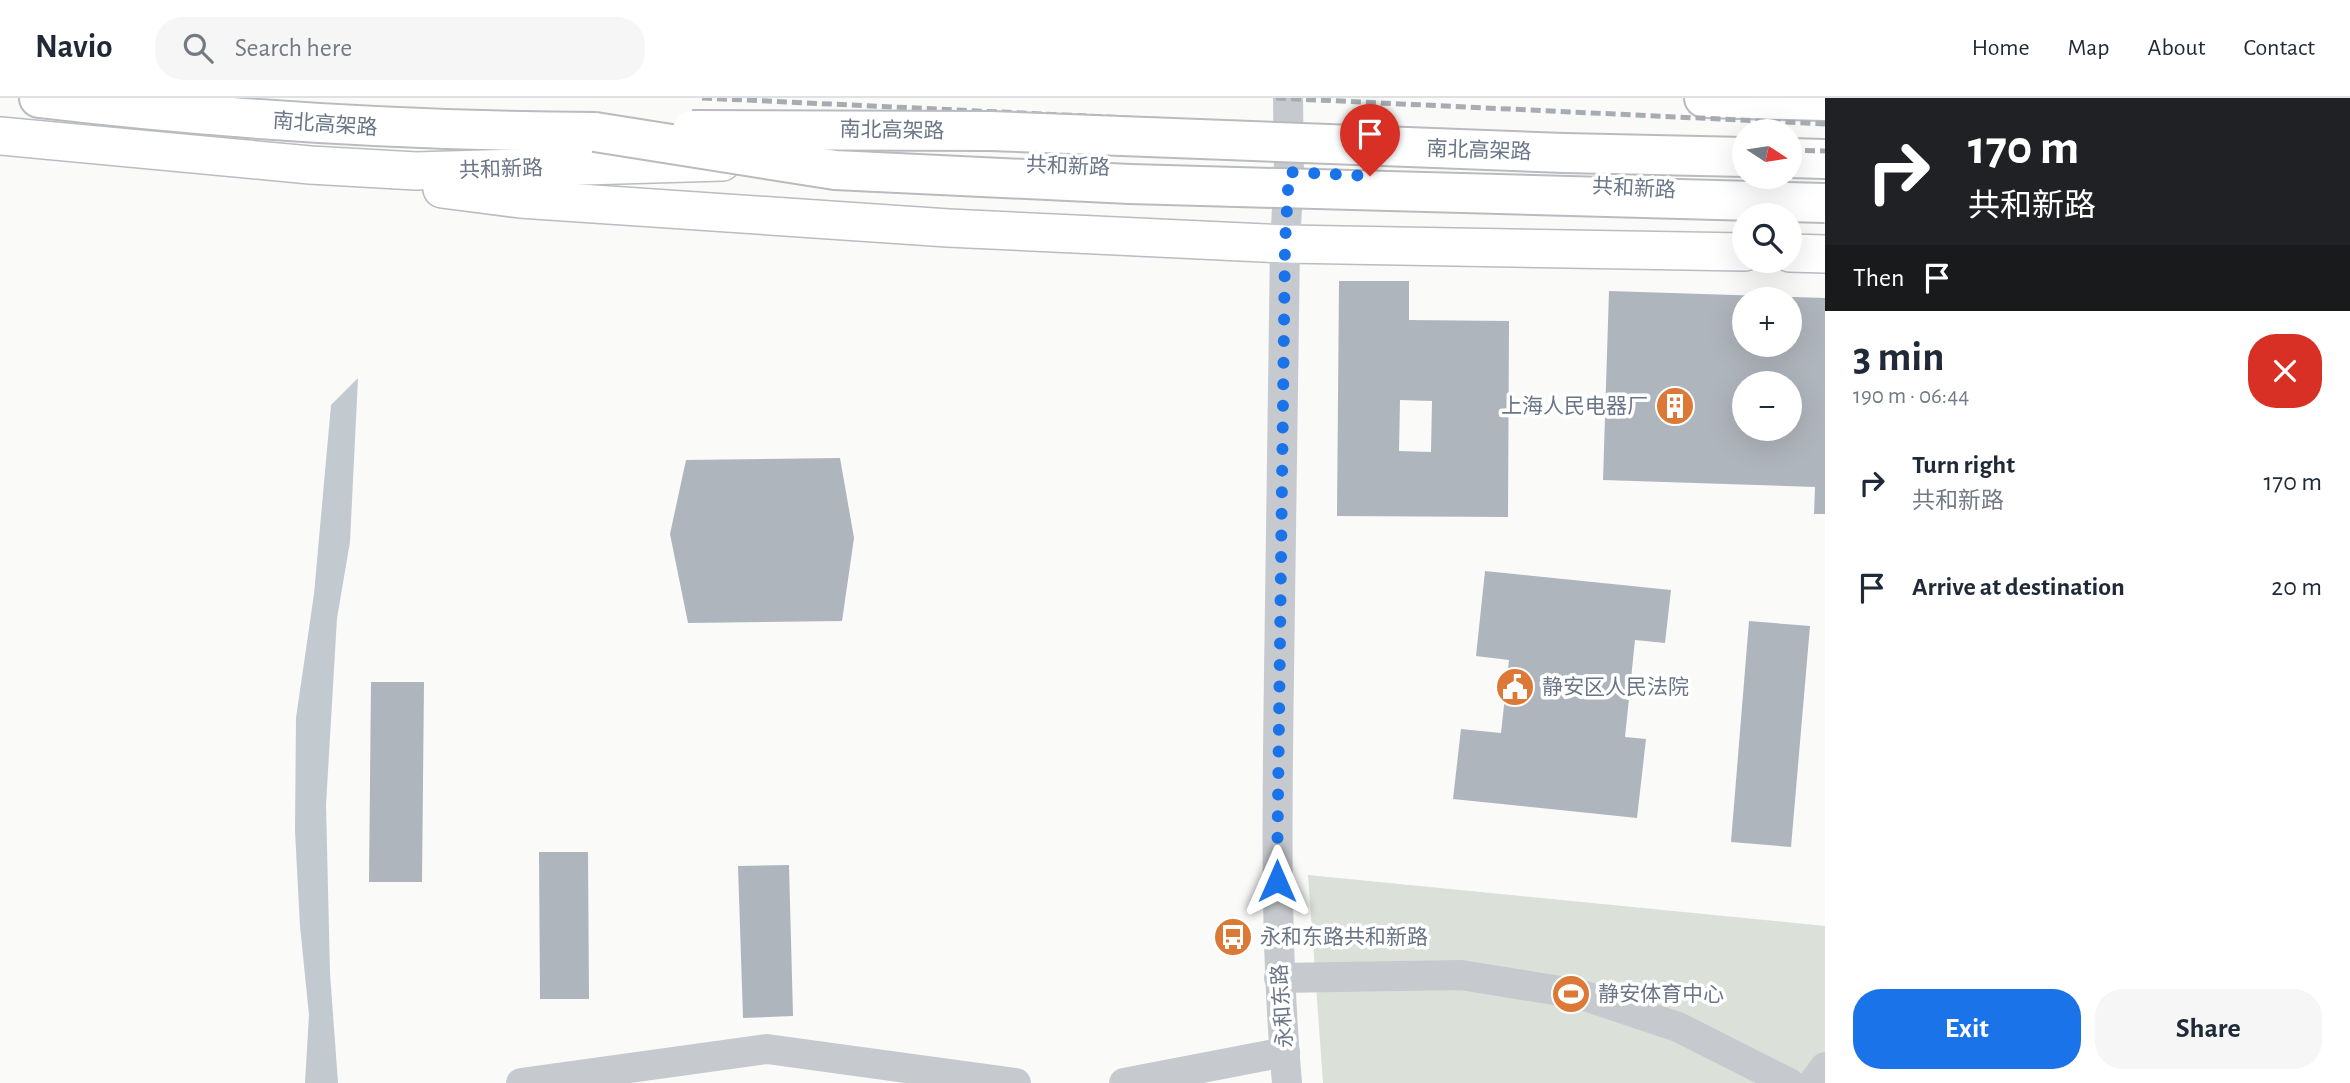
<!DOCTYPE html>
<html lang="en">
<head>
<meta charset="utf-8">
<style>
	body { margin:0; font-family:"Alegreya Sans","Noto Sans SC",sans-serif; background:#f6f6f7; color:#1f2937; height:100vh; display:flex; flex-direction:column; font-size:26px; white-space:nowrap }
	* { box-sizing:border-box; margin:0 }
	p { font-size:23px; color:#747a83 }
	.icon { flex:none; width:38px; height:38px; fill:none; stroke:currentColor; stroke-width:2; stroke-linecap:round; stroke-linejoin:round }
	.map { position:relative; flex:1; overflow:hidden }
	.side { display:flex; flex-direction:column; background:#fff; width:525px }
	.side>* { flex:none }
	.top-card { background:#202124; color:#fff; overflow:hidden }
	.needle { width:46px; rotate:102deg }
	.tools { position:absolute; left:1732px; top:21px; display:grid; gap:14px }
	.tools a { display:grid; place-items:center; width:70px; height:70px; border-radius:50%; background:#fff; box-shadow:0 7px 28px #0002; font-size:35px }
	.pin { position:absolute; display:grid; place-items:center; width:60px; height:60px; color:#fff; margin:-72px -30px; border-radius:50% 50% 50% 0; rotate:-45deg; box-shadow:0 0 7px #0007 }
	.pin .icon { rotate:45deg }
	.me { position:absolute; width:77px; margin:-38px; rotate:0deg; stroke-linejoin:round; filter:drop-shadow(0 0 5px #0008) }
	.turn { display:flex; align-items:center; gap:24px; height:147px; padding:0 28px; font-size:32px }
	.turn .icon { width:91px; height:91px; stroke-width:2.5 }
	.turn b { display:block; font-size:49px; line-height:60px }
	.then { display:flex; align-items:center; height:66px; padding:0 28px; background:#0003; gap:14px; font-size:26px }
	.round { display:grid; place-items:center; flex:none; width:74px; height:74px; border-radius:28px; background:#f6f6f7 }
	.summary { display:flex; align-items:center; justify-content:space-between; height:119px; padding:0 28px }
	h1 { font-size:42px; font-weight:700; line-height:52px }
	.primary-button { display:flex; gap:14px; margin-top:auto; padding:14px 28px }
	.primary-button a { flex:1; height:80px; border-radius:28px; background:#1a73e8; color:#fff; font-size:28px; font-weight:700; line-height:80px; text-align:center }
	.primary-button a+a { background:#f6f6f7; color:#1f2937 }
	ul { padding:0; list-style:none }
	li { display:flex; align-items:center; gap:21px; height:105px; padding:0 28px }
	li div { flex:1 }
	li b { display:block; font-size:26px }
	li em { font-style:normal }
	header { display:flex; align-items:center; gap:42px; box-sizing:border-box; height:98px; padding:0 35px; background:#fff; border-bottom:2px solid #e0e1e3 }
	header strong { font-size:33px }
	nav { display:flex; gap:38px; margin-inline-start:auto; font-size:24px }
	.search { width:490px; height:63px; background:#f6f6f7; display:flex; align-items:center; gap:18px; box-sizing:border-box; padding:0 24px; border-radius:28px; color:#747a83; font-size:26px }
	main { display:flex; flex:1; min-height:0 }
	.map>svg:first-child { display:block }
	.green { fill:#dbe1d9 }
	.water { fill:#c2c9cf }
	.building { fill:#afb5bc; fill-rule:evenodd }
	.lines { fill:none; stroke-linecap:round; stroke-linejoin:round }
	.major-casing { stroke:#b9bcc1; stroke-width:40 }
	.highway-casing { stroke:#b9bbbf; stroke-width:42 }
	.minor { stroke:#c6c9cd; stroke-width:30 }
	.major { stroke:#fff; stroke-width:37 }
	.highway { stroke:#fff; stroke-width:38 }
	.rail { stroke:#a7abb2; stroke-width:5; stroke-dasharray:10 5; stroke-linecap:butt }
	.highway-bridge-casing { stroke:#b9bbbf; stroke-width:42; stroke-linecap:butt }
	.highway-bridge { stroke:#fff; stroke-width:38 }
	.route { stroke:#1a73e8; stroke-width:12; stroke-dasharray:0 21.6 }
	.labels { text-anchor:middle; stroke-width:7; stroke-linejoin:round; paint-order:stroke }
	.street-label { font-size:21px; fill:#6a7687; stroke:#fff }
	.poi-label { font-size:21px; fill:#6a7687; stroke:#fff; text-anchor:start }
</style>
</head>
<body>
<header>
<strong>Navio</strong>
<div class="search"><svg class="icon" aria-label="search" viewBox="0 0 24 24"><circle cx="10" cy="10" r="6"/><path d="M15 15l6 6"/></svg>Search here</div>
<nav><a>Home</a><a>Map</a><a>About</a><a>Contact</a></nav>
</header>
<main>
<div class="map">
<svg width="1825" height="985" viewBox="0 0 1825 985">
	<rect width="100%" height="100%" fill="#fafaf8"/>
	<!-- green -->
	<polygon class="green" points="1308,777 1825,828 1825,985 1323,985"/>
	<!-- water -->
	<polygon class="water" points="358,280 350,444 337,520 326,707 330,875 338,985 305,985 309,917 300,828 295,733 296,620 314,496 331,307"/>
	<!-- building -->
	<g class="building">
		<path d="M1339,183h70v39l100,1 -1,196 -171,-1zM1400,302l32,1 -1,51 -32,-1z"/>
		<path d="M1609,193l216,7v216h-11l1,-27 -212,-7zM1745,201h45v46h-45zM1745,285h45v46h-45z"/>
		<polygon points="840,360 854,440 842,523 688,525 670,436 686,362"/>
		<polygon points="1485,473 1671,492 1665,545 1635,542 1625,639 1646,641 1637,720 1453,701 1461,631 1501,635 1509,562 1476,558"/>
		<polygon points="1749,523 1810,528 1791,749 1731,744"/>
		<polygon points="371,584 424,584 422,784 369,784"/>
		<polygon points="539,754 588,754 589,901 540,901"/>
		<polygon points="789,767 793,918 743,920 738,768"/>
	</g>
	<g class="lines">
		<defs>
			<g id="major">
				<polyline points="0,38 310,67 416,73 722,64"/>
				<polyline points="442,91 520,101 948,130 1285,146 1745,154"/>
				<polyline points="1790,155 1825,156"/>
			</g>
			<g id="highway">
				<path d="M39,0c185,22 370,33 556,34"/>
				<polyline points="1704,0 1825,3"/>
				<polyline points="1790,60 1825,61"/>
			</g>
		</defs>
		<!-- major casing -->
		<use href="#major" class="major-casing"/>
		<!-- highway casing -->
		<use href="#highway" class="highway-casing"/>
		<!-- minor -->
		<g class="minor">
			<polyline points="1279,880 1461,877 1579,896 1678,929 1789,985"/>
			<polyline points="521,985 767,951 1016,985"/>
			<polyline points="1124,985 1285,954"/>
			<path d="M1287,985c-12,-136 -10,-272 -8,-409 2,-143 4,-286 6,-430l4,-72 -1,-74"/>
			<polyline points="1813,985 1825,969"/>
		</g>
		<!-- major -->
		<use href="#major" class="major"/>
		<!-- highway -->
		<use href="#highway" class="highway"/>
		<!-- rail -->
		<g class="rail">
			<polyline points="702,0 1745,49"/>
			<polyline points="1276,0 1825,26"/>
			<polyline points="1790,52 1825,53"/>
		</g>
		<defs>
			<g id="highway-bridge">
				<polyline points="692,32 990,33 1564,55 1745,59"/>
				<polyline points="595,34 835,72 1130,86 1825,105"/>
			</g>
		</defs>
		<!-- highway-bridge casing -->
		<use href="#highway-bridge" class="highway-bridge-casing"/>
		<!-- highway-bridge -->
		<use href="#highway-bridge" class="highway-bridge"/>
	</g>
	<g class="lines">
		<!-- route -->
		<polyline class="route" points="1277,783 1285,146 1289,74 1370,78"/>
	</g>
	<!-- icons -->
	<defs>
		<symbol id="building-disc" viewBox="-11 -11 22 22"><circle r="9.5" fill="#dc7936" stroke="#fff"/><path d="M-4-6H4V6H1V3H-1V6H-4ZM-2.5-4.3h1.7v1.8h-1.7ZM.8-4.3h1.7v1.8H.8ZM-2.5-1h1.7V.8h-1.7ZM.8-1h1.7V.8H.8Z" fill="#fff"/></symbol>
		<symbol id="civic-disc" viewBox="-11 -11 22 22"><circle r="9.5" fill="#dc7936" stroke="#fff"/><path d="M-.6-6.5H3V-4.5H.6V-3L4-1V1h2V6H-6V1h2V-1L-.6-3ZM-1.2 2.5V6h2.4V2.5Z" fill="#fff"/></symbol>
		<symbol id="bus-disc" viewBox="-11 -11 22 22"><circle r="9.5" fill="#dc7936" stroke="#fff"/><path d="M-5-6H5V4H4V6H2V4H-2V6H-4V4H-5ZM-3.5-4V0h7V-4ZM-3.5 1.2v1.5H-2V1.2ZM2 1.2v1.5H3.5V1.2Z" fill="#fff"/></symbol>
		<symbol id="stadium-disc" viewBox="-11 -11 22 22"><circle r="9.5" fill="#dc7936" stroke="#fff"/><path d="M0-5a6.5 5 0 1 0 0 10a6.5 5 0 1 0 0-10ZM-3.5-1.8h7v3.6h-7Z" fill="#fff"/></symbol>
	</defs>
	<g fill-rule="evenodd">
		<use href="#building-disc" x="1653" y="286" width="44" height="44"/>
		<use href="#civic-disc" x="1493" y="567" width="44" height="44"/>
		<use href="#bus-disc" x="1211" y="817" width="44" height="44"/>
		<use href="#stadium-disc" x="1549" y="874" width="44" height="44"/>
	</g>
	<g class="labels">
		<!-- street labels -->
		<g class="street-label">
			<text transform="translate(325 26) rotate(4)" y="7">南北高架路</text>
			<text transform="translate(892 32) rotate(1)" y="7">南北高架路</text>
			<text transform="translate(1479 52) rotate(2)" y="7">南北高架路</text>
			<text transform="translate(1068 68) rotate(2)" y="7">共和新路</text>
			<text transform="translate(501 71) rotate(-2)" y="7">共和新路</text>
			<text transform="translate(1634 90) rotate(3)" y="7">共和新路</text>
			<text transform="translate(1282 908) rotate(-94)" y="7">永和东路</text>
		</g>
		<!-- poi labels -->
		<g class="poi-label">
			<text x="1648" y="315" text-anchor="end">上海人民电器厂</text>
			<text x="1542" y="596">静安区人民法院</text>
			<text x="1260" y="846">永和东路共和新路</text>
			<text x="1598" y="903">静安体育中心</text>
		</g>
	</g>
</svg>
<div class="tools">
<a><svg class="needle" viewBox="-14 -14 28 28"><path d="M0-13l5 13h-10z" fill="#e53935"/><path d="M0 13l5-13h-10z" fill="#747a83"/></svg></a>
<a><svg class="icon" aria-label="search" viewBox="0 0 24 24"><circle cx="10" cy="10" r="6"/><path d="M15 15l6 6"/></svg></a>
<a>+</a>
<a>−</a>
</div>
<div class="pin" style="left:1370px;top:78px;background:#d93025"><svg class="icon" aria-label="arrive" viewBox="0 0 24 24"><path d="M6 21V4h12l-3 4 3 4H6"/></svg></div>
<svg class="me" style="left:1277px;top:783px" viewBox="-20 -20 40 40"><path d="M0-17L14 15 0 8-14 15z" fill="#1a73e8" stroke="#fff" stroke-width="4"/></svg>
</div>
<section class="side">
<div class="top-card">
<div class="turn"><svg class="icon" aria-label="right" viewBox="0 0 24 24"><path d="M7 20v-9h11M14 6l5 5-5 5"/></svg><div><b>170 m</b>共和新路</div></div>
<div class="then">Then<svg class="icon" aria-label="arrive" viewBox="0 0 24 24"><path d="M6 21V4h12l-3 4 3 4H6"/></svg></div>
</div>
<div class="summary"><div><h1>3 min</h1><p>190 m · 06:44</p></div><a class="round" style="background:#d93025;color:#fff"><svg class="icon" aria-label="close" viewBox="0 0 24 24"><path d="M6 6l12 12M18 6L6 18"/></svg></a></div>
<ul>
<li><svg class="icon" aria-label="right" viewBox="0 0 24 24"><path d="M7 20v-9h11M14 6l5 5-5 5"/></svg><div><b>Turn right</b><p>共和新路</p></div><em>170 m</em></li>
<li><svg class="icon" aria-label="arrive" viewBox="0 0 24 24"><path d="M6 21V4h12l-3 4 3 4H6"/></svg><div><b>Arrive at destination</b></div><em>20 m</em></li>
</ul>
<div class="primary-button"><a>Exit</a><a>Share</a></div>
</section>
</main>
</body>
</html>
